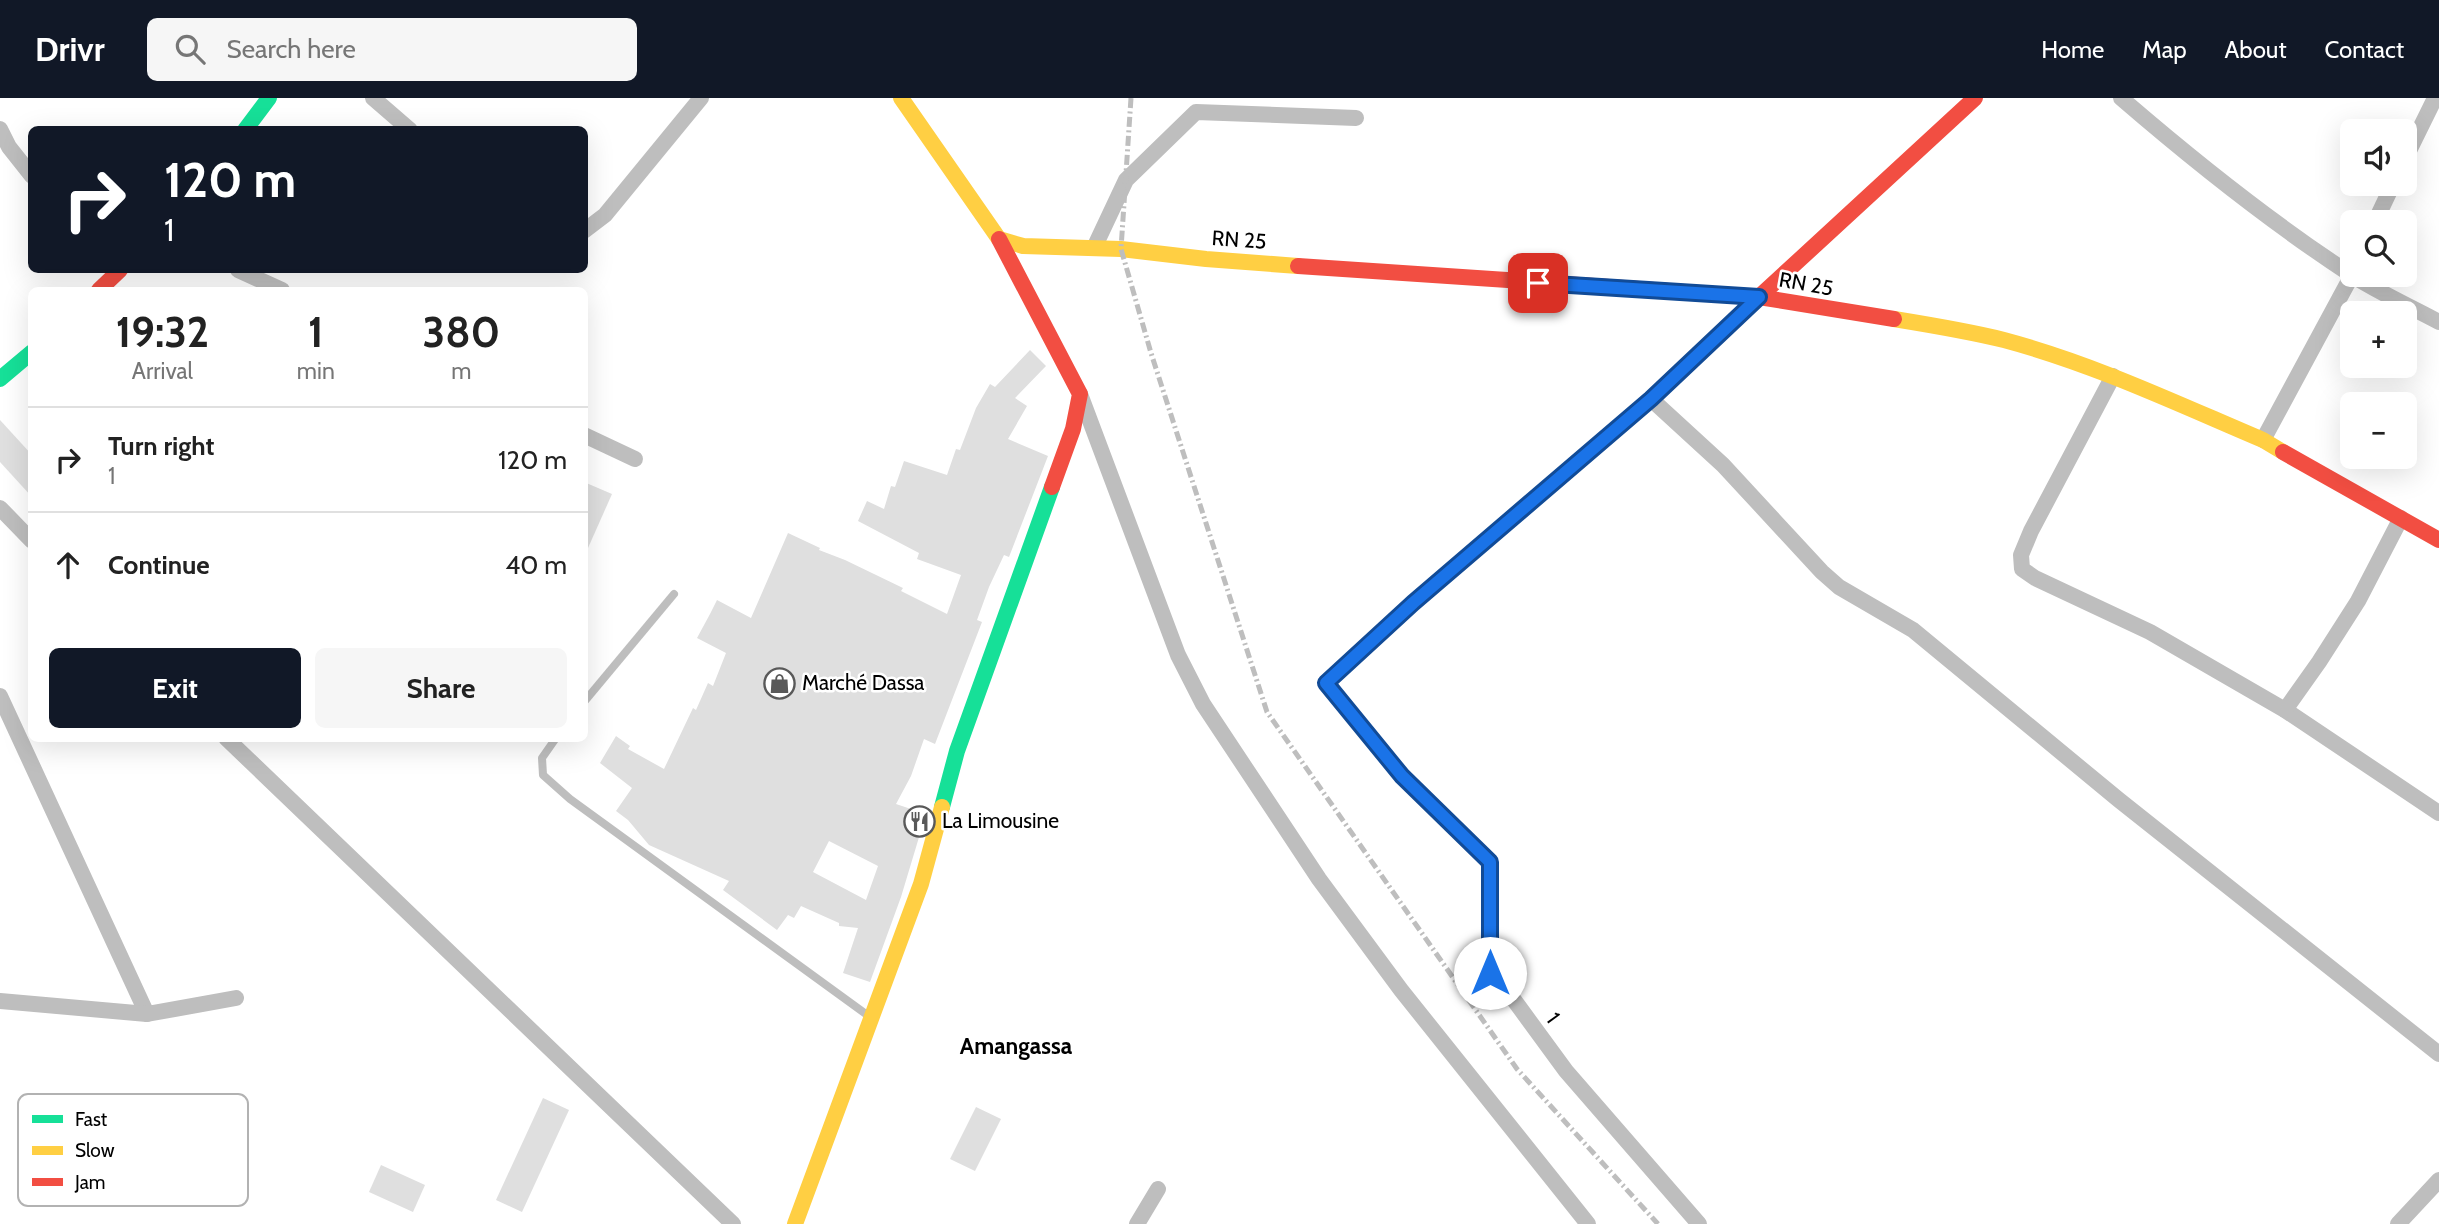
<!DOCTYPE html>
<html lang="en">
<head>
<meta charset="utf-8">
<style>
	body { margin:0; font-family:Cabin,sans-serif; background:#f6f6f6; color:#222; height:100vh; display:flex; flex-direction:column; font-size:26px; white-space:nowrap }
	* { box-sizing:border-box; margin:0 }
	p { font-size:23px; color:#767676 }
	.icon { flex:none; width:38px; height:38px; fill:none; stroke:currentColor; stroke-width:2; stroke-linecap:round; stroke-linejoin:round }
	.map { position:relative; flex:1; overflow:hidden }
	.side { position:absolute; left:28px; top:189px; width:560px; height:455px; display:flex; flex-direction:column; background:#fff; border-radius:10px; box-shadow:0 7px 28px #0002 }
	.side>* { flex:none }
	.banner { position:absolute; left:28px; top:28px; width:560px; height:147px; border-radius:10px; box-shadow:0 7px 28px #0002; background:#111827; color:#fff; overflow:hidden }
	.fabs { position:absolute; left:2340px; top:21px; display:grid; gap:14px }
	.fabs a { display:grid; place-items:center; width:77px; height:77px; border-radius:10px; background:#fff; box-shadow:0 7px 28px #0002; font-size:35px }
	.pin { position:absolute; display:grid; place-items:center; width:60px; height:60px; color:#fff; margin:-30px; border-radius:14px; box-shadow:0 4px 10px #0006 }
	.me { position:absolute; width:77px; margin:-38px; rotate:0deg; stroke-linejoin:round; filter:drop-shadow(0 0 5px #0008) }
	.turn { display:flex; align-items:center; gap:24px; height:147px; padding:0 21px; font-size:32px }
	.turn .icon { width:91px; height:91px; stroke-width:2.5 }
	.turn b { display:block; font-size:49px; line-height:60px }
	.eta { display:flex; justify-content:space-evenly; align-items:center; height:119px; text-align:center }
	.eta b { font-size:42px; font-weight:700; line-height:49px }
	.action { display:flex; gap:14px; margin-top:auto; padding:14px 21px }
	.action a { flex:1; height:80px; border-radius:10px; background:#111827; color:#fff; font-size:28px; font-weight:700; line-height:80px; text-align:center }
	.action a+a { background:#f6f6f6; color:#222 }
	ul { padding:0; list-style:none }
	li { display:flex; align-items:center; gap:21px; height:105px; padding:0 21px; border-top:2px solid #e0e0e0 }
	li div { flex:1 }
	li b { display:block; font-size:26px }
	li em { font-style:normal }
	header { display:flex; align-items:center; gap:42px; box-sizing:border-box; height:98px; padding:0 35px; background:#111827; color:#fff }
	header strong { font-size:33px }
	nav { display:flex; gap:38px; margin-inline-start:auto; font-size:24px }
	.search { width:490px; height:63px; background:#f6f6f6; display:flex; align-items:center; gap:18px; box-sizing:border-box; padding:0 24px; border-radius:10px; color:#767676; font-size:26px }
	.map>svg:first-child { display:block }
	.building { fill:#dfdfdf; fill-rule:evenodd }
	.lines { fill:none; stroke-linecap:round; stroke-linejoin:round }
	.lane { stroke:#bebebe; stroke-width:8 }
	.street { stroke:#bebebe; stroke-width:16 }
	.fast { stroke:#16e098; stroke-width:16 }
	.slow { stroke:#ffcf43; stroke-width:16 }
	.jam { stroke:#f24e42; stroke-width:16 }
	.rail { stroke:#bebebe; stroke-width:5; stroke-dasharray:10 3.5 2 3.5; stroke-linecap:butt }
	.route-casing { stroke:#114b97; stroke-width:18 }
	.route { stroke:#1a73e8; stroke-width:12 }
	.labels { text-anchor:middle; stroke-width:5; stroke-linejoin:round; paint-order:stroke }
	.street-label { font-size:21px; fill:#000; stroke:#fff }
	.poi-label { font-size:21px; fill:#000; stroke:#fff; text-anchor:start }
	.neighbourhood-label { font-size:23px; font-weight:bold; fill:#000; stroke:#fff }
	.key { fill:#fff; stroke:#b2b2b2; stroke-width:2 }
	.key-label { font-size:19px; fill:#000 }
</style>
</head>
<body>
<header>
<strong>Drivr</strong>
<div class="search"><svg class="icon" aria-label="search" viewBox="0 0 24 24"><circle cx="10" cy="10" r="6"/><path d="M15 15l6 6"/></svg>Search here</div>
<nav><a>Home</a><a>Map</a><a>About</a><a>Contact</a></nav>
</header>
<div class="map">
<svg width="2439" height="1126" viewBox="0 0 2439 1126">
	<rect width="100%" height="100%" fill="#fff"/>
	<!-- building -->
	<g class="building">
		<path d="M1030,252l16,16 -31,32 12,8 -19,33 40,17 -39,101 -5,-2 -15,32 -12,33 5,2 -47,122 -11,-5 -13,37 -15,28 30,10 -25,83 -31,85 -27,-9 15,-45 -19,-2v-3l-38,-17 -7,12 -6,-3 -11,15 -54,-40 6,-9 -80,-36 -21,-25 -12,-9 16,-23 -32,-25 16,-27 14,10 -2,3 36,20 29,-61 3,2 12,-27 5,3 13,-33 -29,-15 13,-24 7,-14 34,18 37,-85 32,15 -1,2 26,10 58,28 -2,3 46,23 14,-39 -44,-16 2,-6 -61,-32 9,-20 17,8 7,-23 4,1 9,-26 43,14 9,-26 4,1 16,-42 14,-24 5,3zM829,743l49,25 -12,34 -53,-28z"/>
		<polygon points="0,322 32,357 32,399 0,364"/>
		<polygon points="584,384 612,396 584,459"/>
		<polygon points="543,1000 569,1012 522,1114 496,1102"/>
		<polygon points="976,1009 1001,1021 975,1073 950,1061"/>
		<polygon points="381,1067 425,1087 413,1114 369,1094"/>
	</g>
	<g class="lines">
		<!-- lane -->
		<g class="lane">
			<polyline points="584,604 674,496"/>
			<polyline points="556,640 542,660 543,677 570,701 870,919"/>
		</g>
		<!-- street -->
		<g class="street">
			<polyline points="373,0 410,32"/>
			<path d="M2121,0c73,63 148,123 229,176 28,18 59,32 89,48"/>
			<polyline points="0,31 9,49 32,78"/>
			<polyline points="2404,63 2435,0"/>
			<polyline points="2375,124 2393,86"/>
			<polyline points="584,133 605,117 701,0"/>
			<polyline points="1094,150 1126,82 1196,14 1356,20"/>
			<polyline points="238,172 282,192"/>
			<polyline points="2113,278 2031,433 2021,457 2022,471 2035,480 2150,534 2285,612 2439,715"/>
			<polyline points="1080,296 1178,557 1203,606 1319,781 1401,892 1588,1126"/>
			<polyline points="1651,301 1723,367 1822,474 1839,489 1913,532 2119,702 2439,956"/>
			<polyline points="584,337 635,361"/>
			<polyline points="2263,342 2352,177"/>
			<polyline points="0,410 32,443"/>
			<polyline points="0,598 147,916"/>
			<polyline points="2285,612 2319,564 2358,503 2401,420"/>
			<polyline points="226,640 733,1126"/>
			<polyline points="0,903 147,916 236,900"/>
			<polyline points="1137,1126 1158,1091"/>
			<polyline points="1699,1126 1566,973 1514,902 1490,875 1490,764 1402,678 1326,585 1413,505 1651,301 1759,199"/>
			<polyline points="2398,1126 2439,1082"/>
		</g>
		<!-- fast -->
		<g class="fast">
			<polyline points="245,32 269,0"/>
			<polyline points="0,281 32,254"/>
			<polyline points="942,709 957,653 1052,389"/>
		</g>
		<!-- slow -->
		<g class="slow">
			<polyline points="901,0 999,141 1023,148 1121,151 1206,161 1298,168"/>
			<path d="M1894,221c37,6 74,12 110,21 90,24 174,64 259,100l20,12"/>
			<polyline points="795,1126 921,786 942,709"/>
		</g>
		<!-- jam -->
		<g class="jam">
			<polyline points="999,141 1080,296 1073,331 1052,389"/>
			<polyline points="1298,168 1759,199 1894,221"/>
			<polyline points="99,192 120,172"/>
			<polyline points="1759,199 1975,0"/>
			<polyline points="2283,354 2439,442"/>
		</g>
		<!-- rail -->
		<polyline class="rail" points="1131,0 1121,151 1151,255 1267,614 1517,971 1658,1126"/>
	</g>
	<g class="lines">
		<defs>
			<polyline id="route" points="1490,875 1490,764 1402,678 1326,585 1413,505 1651,301 1759,199 1538,185"/>
		</defs>
		<!-- route casing -->
		<use href="#route" class="route-casing"/>
		<!-- route -->
		<use href="#route" class="route"/>
	</g>
	<!-- icons -->
	<defs>
		<symbol id="shop-ring" viewBox="-11 -11 22 22"><circle r="9.5" fill="#fff" stroke="#595959" stroke-width="1.5"/><path d="M-5-2.5h2.3a2.7 3.5 0 0 1 5.4 0H5L5.5 6h-11ZM-1.5-2.5h3a1.5 2.3 0 0 0-3 0Z" fill="#595959"/></symbol>
		<symbol id="restaurant-ring" viewBox="-11 -11 22 22"><circle r="9.5" fill="#fff" stroke="#595959" stroke-width="1.5"/><path d="M-5-6h1v4h1v-4h1v4h1v-4h1v5L-1.5 .5V6h-2V.5L-5-1ZM5-6V6H3V1.5H1.5Q1.5-4 5-6Z" fill="#595959"/></symbol>
	</defs>
	<g fill-rule="evenodd">
		<use href="#shop-ring" x="762" y="568" width="35" height="35"/>
		<use href="#restaurant-ring" x="902" y="706" width="35" height="35"/>
	</g>
	<g class="labels">
		<!-- street labels -->
		<g class="street-label">
			<text transform="translate(1239 142) rotate(4)" y="7">RN 25</text>
			<text transform="translate(1806 186) rotate(10)" y="7">RN 25</text>
			<text transform="translate(1553 920) rotate(54)" y="7">1</text>
		</g>
		<!-- poi labels -->
		<g class="poi-label">
			<text x="802" y="592">Marché Dassa</text>
			<text x="942" y="730">La Limousine</text>
		</g>
		<!-- neighbourhood labels -->
		<g class="neighbourhood-label">
			<text x="1016" y="956">Amangassa</text>
		</g>
	</g>
	<!-- legend -->
	<rect x="18" y="996" width="230" height="112" rx="10" class="key"/>
	<rect x="32" y="1017" width="31" height="8" fill="#16e098"/>
	<rect x="32" y="1048" width="31" height="9" fill="#ffcf43"/>
	<rect x="32" y="1080" width="31" height="8" fill="#f24e42"/>
	<g class="key-label">
		<text x="75" y="1028">Fast</text>
		<text x="75" y="1059">Slow</text>
		<text x="75" y="1091">Jam</text>
	</g>
</svg>
<div class="fabs">
<a><svg class="icon" aria-label="sound" viewBox="0 0 24 24"><path d="M4 9h4l5-4v14l-5-4H4zM17 9q2 3 0 6"/></svg></a>
<a><svg class="icon" aria-label="search" viewBox="0 0 24 24"><circle cx="10" cy="10" r="6"/><path d="M15 15l6 6"/></svg></a>
<a>+</a>
<a>−</a>
</div>
<div class="pin" style="left:1538px;top:185px;background:#d93025"><svg class="icon" aria-label="arrive" viewBox="0 0 24 24"><path d="M6 21V4h12l-3 4 3 4H6"/></svg></div>
<svg class="me" style="left:1490px;top:875px" viewBox="-20 -20 40 40"><circle r="19" fill="#fff"/><path d="M0-13L10 11 0 6-10 11z" fill="#1a73e8"/></svg>
<div class="banner">
<div class="turn"><svg class="icon" aria-label="right" viewBox="0 0 24 24"><path d="M7 20v-9h11M14 6l5 5-5 5"/></svg><div><b>120 m</b>1</div></div>
</div>
<section class="side">
<div class="eta">
<div><b>19:32</b><p>Arrival</p></div>
<div><b>1</b><p>min</p></div>
<div><b>380</b><p>m</p></div>
</div>
<ul>
<li><svg class="icon" aria-label="right" viewBox="0 0 24 24"><path d="M7 20v-9h11M14 6l5 5-5 5"/></svg><div><b>Turn right</b><p>1</p></div><em>120 m</em></li>
<li><svg class="icon" aria-label="ahead" viewBox="0 0 24 24"><path d="M12 20V5M6 11l6-6 6 6"/></svg><div><b>Continue</b></div><em>40 m</em></li>
</ul>
<div class="action"><a>Exit</a><a>Share</a></div>
</section>
</div>
</body>
</html>
